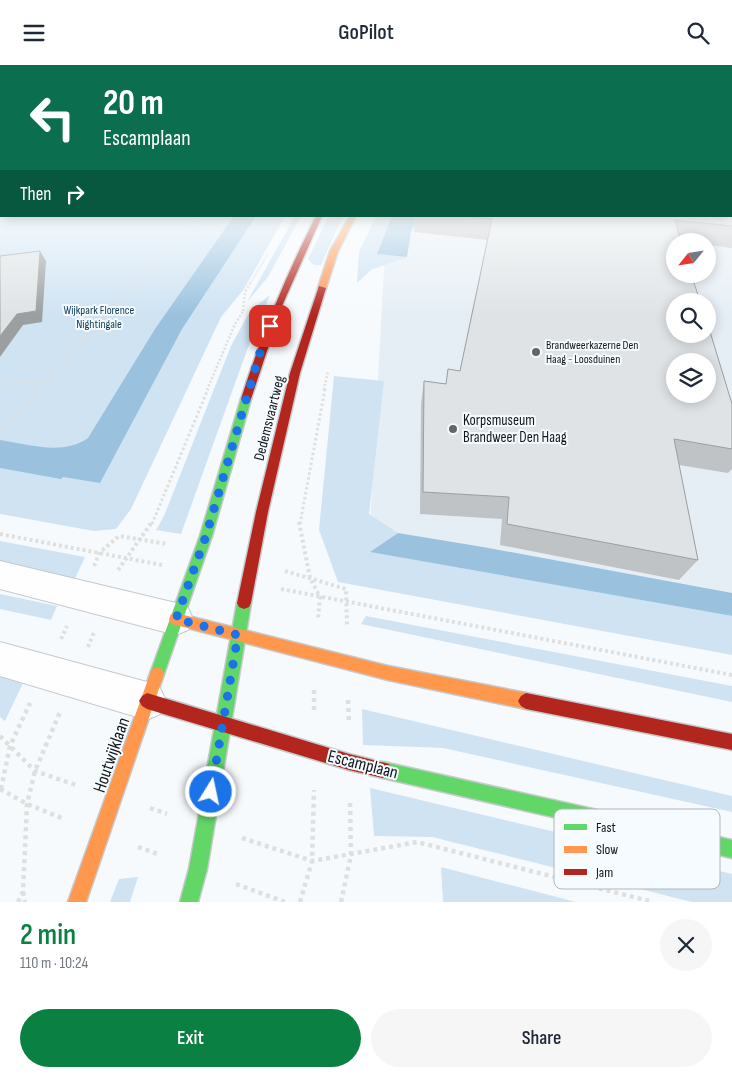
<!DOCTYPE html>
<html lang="en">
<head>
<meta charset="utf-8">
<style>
	body { margin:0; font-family:"Sofia Sans Condensed",sans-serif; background:#f6f6f7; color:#1f2937; height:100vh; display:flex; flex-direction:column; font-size:19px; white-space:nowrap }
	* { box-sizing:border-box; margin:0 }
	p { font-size:16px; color:#747a83 }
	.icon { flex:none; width:28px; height:28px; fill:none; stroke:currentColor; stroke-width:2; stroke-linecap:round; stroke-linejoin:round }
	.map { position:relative; height:837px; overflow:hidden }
	.drawer { display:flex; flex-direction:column; background:#fff; flex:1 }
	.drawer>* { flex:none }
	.top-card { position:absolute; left:0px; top:0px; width:732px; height:152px; box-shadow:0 2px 12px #0003; background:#0b6e4f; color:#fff; overflow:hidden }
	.needle { width:32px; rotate:240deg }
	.buttons { position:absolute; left:666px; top:168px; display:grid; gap:10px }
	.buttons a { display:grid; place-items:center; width:50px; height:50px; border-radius:50%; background:#fff; box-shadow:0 2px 12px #0003; font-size:25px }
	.pin { position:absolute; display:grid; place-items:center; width:42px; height:42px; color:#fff; margin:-21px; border-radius:10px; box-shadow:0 2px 8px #0006 }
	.me { position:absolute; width:55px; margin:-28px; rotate:10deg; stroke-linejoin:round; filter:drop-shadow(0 0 4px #0008) }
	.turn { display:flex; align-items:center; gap:18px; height:105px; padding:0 20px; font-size:22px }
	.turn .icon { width:65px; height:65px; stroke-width:2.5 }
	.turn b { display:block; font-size:35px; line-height:42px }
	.then { display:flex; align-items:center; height:48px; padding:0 20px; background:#0003; gap:10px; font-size:19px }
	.round { display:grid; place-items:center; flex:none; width:52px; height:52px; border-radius:26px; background:#f6f6f7 }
	.summary { display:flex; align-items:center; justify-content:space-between; height:85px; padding:0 20px }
	h1 { font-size:30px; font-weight:600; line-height:38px; color:#0b8043 }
	.button { display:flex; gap:10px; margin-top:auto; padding:10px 20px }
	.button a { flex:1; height:58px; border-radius:30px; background:#0b8043; color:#fff; font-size:20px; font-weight:600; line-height:58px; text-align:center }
	.button a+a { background:#f6f6f7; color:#1f2937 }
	header { display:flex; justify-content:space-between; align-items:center; height:65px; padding:0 20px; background:#fff; font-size:22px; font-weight:600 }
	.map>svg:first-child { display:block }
	.built { fill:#e6eef5; fill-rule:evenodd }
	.green { fill:#cfe3f3 }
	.water { fill:#9ac2df }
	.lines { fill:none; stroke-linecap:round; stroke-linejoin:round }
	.street-casing { stroke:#c6c9cc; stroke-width:2 }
	.fast-casing { stroke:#c6c9cc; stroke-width:3 }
	.slow-casing { stroke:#c6c9cc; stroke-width:3 }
	.jam-casing { stroke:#c6c9cc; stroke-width:3 }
	.path-far4 { stroke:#dedfdf; stroke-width:2; stroke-dasharray:1 1; stroke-linecap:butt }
	.path-far3 { stroke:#dedfdf; stroke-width:2.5; stroke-dasharray:2 2; stroke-linecap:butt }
	.path-far2 { stroke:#dedfdf; stroke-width:3; stroke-dasharray:2.5 2.5; stroke-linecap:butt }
	.path-far1 { stroke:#dedfdf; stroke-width:4; stroke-dasharray:3 3; stroke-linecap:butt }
	.path { stroke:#dedfdf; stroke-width:4.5; stroke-dasharray:4 4; stroke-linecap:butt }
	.street { fill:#fefeff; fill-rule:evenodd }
	.fast { fill:#63d668; fill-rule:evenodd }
	.slow { fill:#ff974d; fill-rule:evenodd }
	.jam { fill:#b3261e; fill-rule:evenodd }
	.wall { fill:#c0c3c5 }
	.shaded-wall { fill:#9c9fa0 }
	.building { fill:#dfe3e5; stroke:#9c9fa0; fill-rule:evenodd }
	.route { stroke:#1a73e8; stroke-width:9; stroke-dasharray:0 16.2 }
	.poi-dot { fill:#636669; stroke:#f5fbff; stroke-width:2 }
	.labels { text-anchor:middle; stroke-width:4; stroke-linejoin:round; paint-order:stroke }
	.far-park-label { font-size:12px; fill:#0f3c57; stroke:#f5fbff }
	.far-poi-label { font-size:12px; fill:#131719; stroke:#f5fbff; text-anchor:start }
	.street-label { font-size:15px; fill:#131719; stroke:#f5fbff }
	.poi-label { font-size:15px; fill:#131719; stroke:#f5fbff; text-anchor:start }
	.near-street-label { font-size:18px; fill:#131719; stroke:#f5fbff }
	.key { fill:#f5fbff; stroke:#b1b7ba; stroke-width:1 }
	.key-label { font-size:14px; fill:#131719 }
</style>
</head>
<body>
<header><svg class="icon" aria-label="menu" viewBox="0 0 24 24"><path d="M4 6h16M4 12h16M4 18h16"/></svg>GoPilot<svg class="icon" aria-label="search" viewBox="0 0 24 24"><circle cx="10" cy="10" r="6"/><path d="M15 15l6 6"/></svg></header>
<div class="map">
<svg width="732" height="837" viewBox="0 0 732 837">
	<rect width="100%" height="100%" fill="#f7fafd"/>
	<!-- built -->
	<path class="built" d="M732,133v412l-363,-69 16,-288 20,-37h326zM675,176h33v33h-33zM675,236h33v33h-33zM675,296h33v33h-33z"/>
	<!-- green -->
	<g class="green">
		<polygon points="0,133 1,151 285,151 244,224 221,252 131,444 116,464 94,466 0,449"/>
		<polygon points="295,151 301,151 268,212 247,237"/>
		<polygon points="329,151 343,151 321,200 314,200 308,194"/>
		<polygon points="376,151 392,151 377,189 407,192 371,205 357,218 359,187"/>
		<polygon points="270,230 247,285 181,469 156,465 164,451 231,281 250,246"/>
		<polygon points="334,311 384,316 369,449 398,468 371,487 732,551 732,590 338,517 319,465"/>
		<polygon points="0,476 85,492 73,518 0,504"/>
		<polygon points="0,529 57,541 51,555 0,544"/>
		<polygon points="366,551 732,621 732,637 361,559"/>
		<polygon points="0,611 24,616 5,656 0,652"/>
		<polygon points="362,644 732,731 732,747 443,683 363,680"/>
		<polygon points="370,723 732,809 732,837 692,837 432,772 374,771"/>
		<polygon points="441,802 576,837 443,837"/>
		<polygon points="138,812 130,837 110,837 119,814"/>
	</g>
	<!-- water -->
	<g class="water">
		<path d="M234,151h22l-74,113 -82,154 -37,-6 -2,2 -61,-11v-28c28,4 63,16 88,-2l67,-109z"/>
		<polygon points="392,151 418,151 411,167 407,192 377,189"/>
		<polygon points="398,468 483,482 732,528 732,551 370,487"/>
	</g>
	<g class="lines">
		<defs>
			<g id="street">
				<polygon points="0,496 176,538 188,543 193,554 188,565 176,570 0,524"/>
				<polygon points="0,577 147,617 160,623 166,636 160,649 147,655 0,611"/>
			</g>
			<g id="fast">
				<polygon points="246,331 251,334 212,471 164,609 162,614 157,616 152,614 150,609 200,471 241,334"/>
				<polygon points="244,532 249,534 251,538 207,804 198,837 180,837 189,804 237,538 239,534"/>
				<polygon points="383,697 732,775 732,793 383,713 377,711 375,705 377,699"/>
			</g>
			<g id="slow">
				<polygon points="350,151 356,151 338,186 326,223 319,225 318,223 330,186"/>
				<polygon points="176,548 388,601 526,628 531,631 534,636 531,641 526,644 388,615 176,560 171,559 169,554 171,549"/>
				<polygon points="157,602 162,604 164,609 86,837 68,837 150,609 152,604"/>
			</g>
			<g id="jam">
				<path d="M316,151h6l-40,90 -31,93 -5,3 -3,-1 -2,-2c20,-63 45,-124 75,-183z"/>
				<polygon points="319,221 326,223 300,308 268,447 251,538 249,542 244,544 239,542 237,538 256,447 290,308"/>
				<polygon points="147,628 349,689 389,699 391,705 389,711 383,713 349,705 147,644 142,641 139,636 142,631"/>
				<polygon points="526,628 732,669 732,685 526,644 521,641 518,636 521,631"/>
			</g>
		</defs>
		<!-- street casing -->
		<use href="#street" class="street-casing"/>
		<!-- fast casing -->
		<use href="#fast" class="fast-casing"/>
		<!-- slow casing -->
		<use href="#slow" class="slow-casing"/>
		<!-- jam casing -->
		<use href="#jam" class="jam-casing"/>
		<!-- path-far4 -->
		<g class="path-far4">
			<polyline points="134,219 193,158 194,151"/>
			<polyline points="250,219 268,189"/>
		</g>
		<!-- path-far3 -->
		<g class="path-far3">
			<polyline points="243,246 245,227 251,217"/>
			<polyline points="0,319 46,315"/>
			<polyline points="37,325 135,217"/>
			<polyline points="207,325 235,259 244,245"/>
			<polyline points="324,325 328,306"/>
		</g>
		<!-- path-far2 -->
		<g class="path-far2">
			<polyline points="0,365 38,324"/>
			<polyline points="152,459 208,324"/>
			<polyline points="300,459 325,324"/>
		</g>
		<!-- path-far1 -->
		<g class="path-far1">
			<polyline points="299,457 310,513 320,532 318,554"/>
			<polyline points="0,469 162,500"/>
			<polyline points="94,501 100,487 119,471 167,479"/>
			<polyline points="118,505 152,457"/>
			<polyline points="285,506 346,524 347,561"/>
			<polyline points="281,524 732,610"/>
			<polyline points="61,574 67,561"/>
			<polyline points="88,582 94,567"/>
		</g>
		<!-- path -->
		<g class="path">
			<polyline points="314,625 314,649"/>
			<polyline points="348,635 349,659"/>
			<polyline points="0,671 35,706 79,721"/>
			<polyline points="0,724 27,739 64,754"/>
			<polyline points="1,724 10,681 30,638"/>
			<polyline points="150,743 167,749"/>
			<polyline points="242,773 312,796 417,777 653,837"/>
			<polyline points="138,782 160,790"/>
			<polyline points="236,819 285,837"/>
			<polyline points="23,827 25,837"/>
			<polyline points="18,837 23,827 27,739 35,706 60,647"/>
			<polyline points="300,837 312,796 314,725"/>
			<polyline points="341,837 351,790 350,735"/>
		</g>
		<!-- street -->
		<use href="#street" class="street"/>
		<!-- fast -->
		<use href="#fast" class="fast"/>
		<!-- slow -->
		<use href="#slow" class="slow"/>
		<!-- jam -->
		<use href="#jam" class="jam"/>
	</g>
	<!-- wall -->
	<polygon class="wall" points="732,133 732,183 708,180 708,176 675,176 732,384 732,404 728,408 679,400 698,495 679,515 500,480 502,454 420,449 421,339 424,316 446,319 448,304 460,306 487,175 414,167 415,151 731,151"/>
	<!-- shaded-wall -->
	<polygon class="shaded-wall" points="40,186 46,196 42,257 23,260 0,292 0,271 17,249"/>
	<!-- building -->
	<g class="building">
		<path d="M731,133h1v28l-57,-6 6,21h-6v33h16l9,27h-25v33h33v-9l24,79v45l-58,-10 24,121 -191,-36 2,-27 -86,-5 1,-111 22,3 2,-15 12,2 32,-152 -31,-3h270zM675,296h33v33h-33z"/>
		<polygon points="40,186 36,246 17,249 0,271 0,191"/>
	</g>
	<!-- sky -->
	<linearGradient id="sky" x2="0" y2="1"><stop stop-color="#89bae4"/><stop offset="0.53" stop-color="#fbfdfe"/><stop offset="1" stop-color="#fbfdfe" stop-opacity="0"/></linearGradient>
	<rect width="732" height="250" fill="url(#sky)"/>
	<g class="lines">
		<!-- route -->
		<polyline class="route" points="211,727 238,570 176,554 206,471 261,284 270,261"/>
	</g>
	<!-- markers -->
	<g class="poi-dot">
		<circle cx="536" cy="287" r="5"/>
		<circle cx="453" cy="364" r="5"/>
	</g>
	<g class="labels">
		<!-- far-park labels -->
		<g class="far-park-label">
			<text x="99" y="249">Wijkpark Florence<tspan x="99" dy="14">Nightingale</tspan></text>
		</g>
		<!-- far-poi labels -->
		<g class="far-poi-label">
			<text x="546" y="284">Brandweerkazerne Den<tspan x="546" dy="14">Haag - Loosduinen</tspan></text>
		</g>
		<!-- street labels -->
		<g class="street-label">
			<text transform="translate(269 353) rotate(-76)" y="5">Dedemsvaartweg</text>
		</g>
		<!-- poi labels -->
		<g class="poi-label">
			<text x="463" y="360">Korpsmuseum<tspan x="463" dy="17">Brandweer Den Haag</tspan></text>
		</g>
		<!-- near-street labels -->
		<g class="near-street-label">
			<text transform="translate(111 690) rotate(-71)" y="6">Houtwijklaan</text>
			<text transform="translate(363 699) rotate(14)" y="6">Escamplaan</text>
		</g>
	</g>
	<!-- legend -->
	<rect x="554" y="744" width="166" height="80" rx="8" class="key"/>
	<rect x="564" y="759" width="23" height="6" fill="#63d668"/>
	<rect x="564" y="781" width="23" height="7" fill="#ff974d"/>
	<rect x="564" y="804" width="23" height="6" fill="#b3261e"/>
	<g class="key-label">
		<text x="596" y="767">Fast</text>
		<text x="596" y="789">Slow</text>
		<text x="596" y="812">Jam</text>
	</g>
</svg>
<div class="buttons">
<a><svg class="needle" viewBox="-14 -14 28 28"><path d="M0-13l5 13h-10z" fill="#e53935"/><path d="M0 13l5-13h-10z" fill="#747a83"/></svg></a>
<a><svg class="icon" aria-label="search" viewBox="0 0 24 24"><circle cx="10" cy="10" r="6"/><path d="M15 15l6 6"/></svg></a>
<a><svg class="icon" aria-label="layers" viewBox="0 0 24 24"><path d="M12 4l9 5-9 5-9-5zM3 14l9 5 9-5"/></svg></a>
</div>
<div class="pin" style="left:270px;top:261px;background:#d93025"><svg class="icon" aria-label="arrive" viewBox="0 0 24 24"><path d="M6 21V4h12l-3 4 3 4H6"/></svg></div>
<svg class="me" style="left:211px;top:727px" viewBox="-20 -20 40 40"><circle r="17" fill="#1a73e8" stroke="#fff" stroke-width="3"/><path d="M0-11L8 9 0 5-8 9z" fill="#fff"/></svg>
<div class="top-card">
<div class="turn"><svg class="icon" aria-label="left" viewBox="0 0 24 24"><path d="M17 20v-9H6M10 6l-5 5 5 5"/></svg><div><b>20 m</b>Escamplaan</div></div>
<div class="then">Then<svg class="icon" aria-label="right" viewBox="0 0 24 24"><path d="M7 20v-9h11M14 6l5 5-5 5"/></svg></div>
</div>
</div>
<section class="drawer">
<div class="summary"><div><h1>2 min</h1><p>110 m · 10:24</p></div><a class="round"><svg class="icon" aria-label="close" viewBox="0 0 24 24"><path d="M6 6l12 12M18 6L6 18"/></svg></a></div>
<div class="button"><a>Exit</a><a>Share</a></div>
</section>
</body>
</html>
